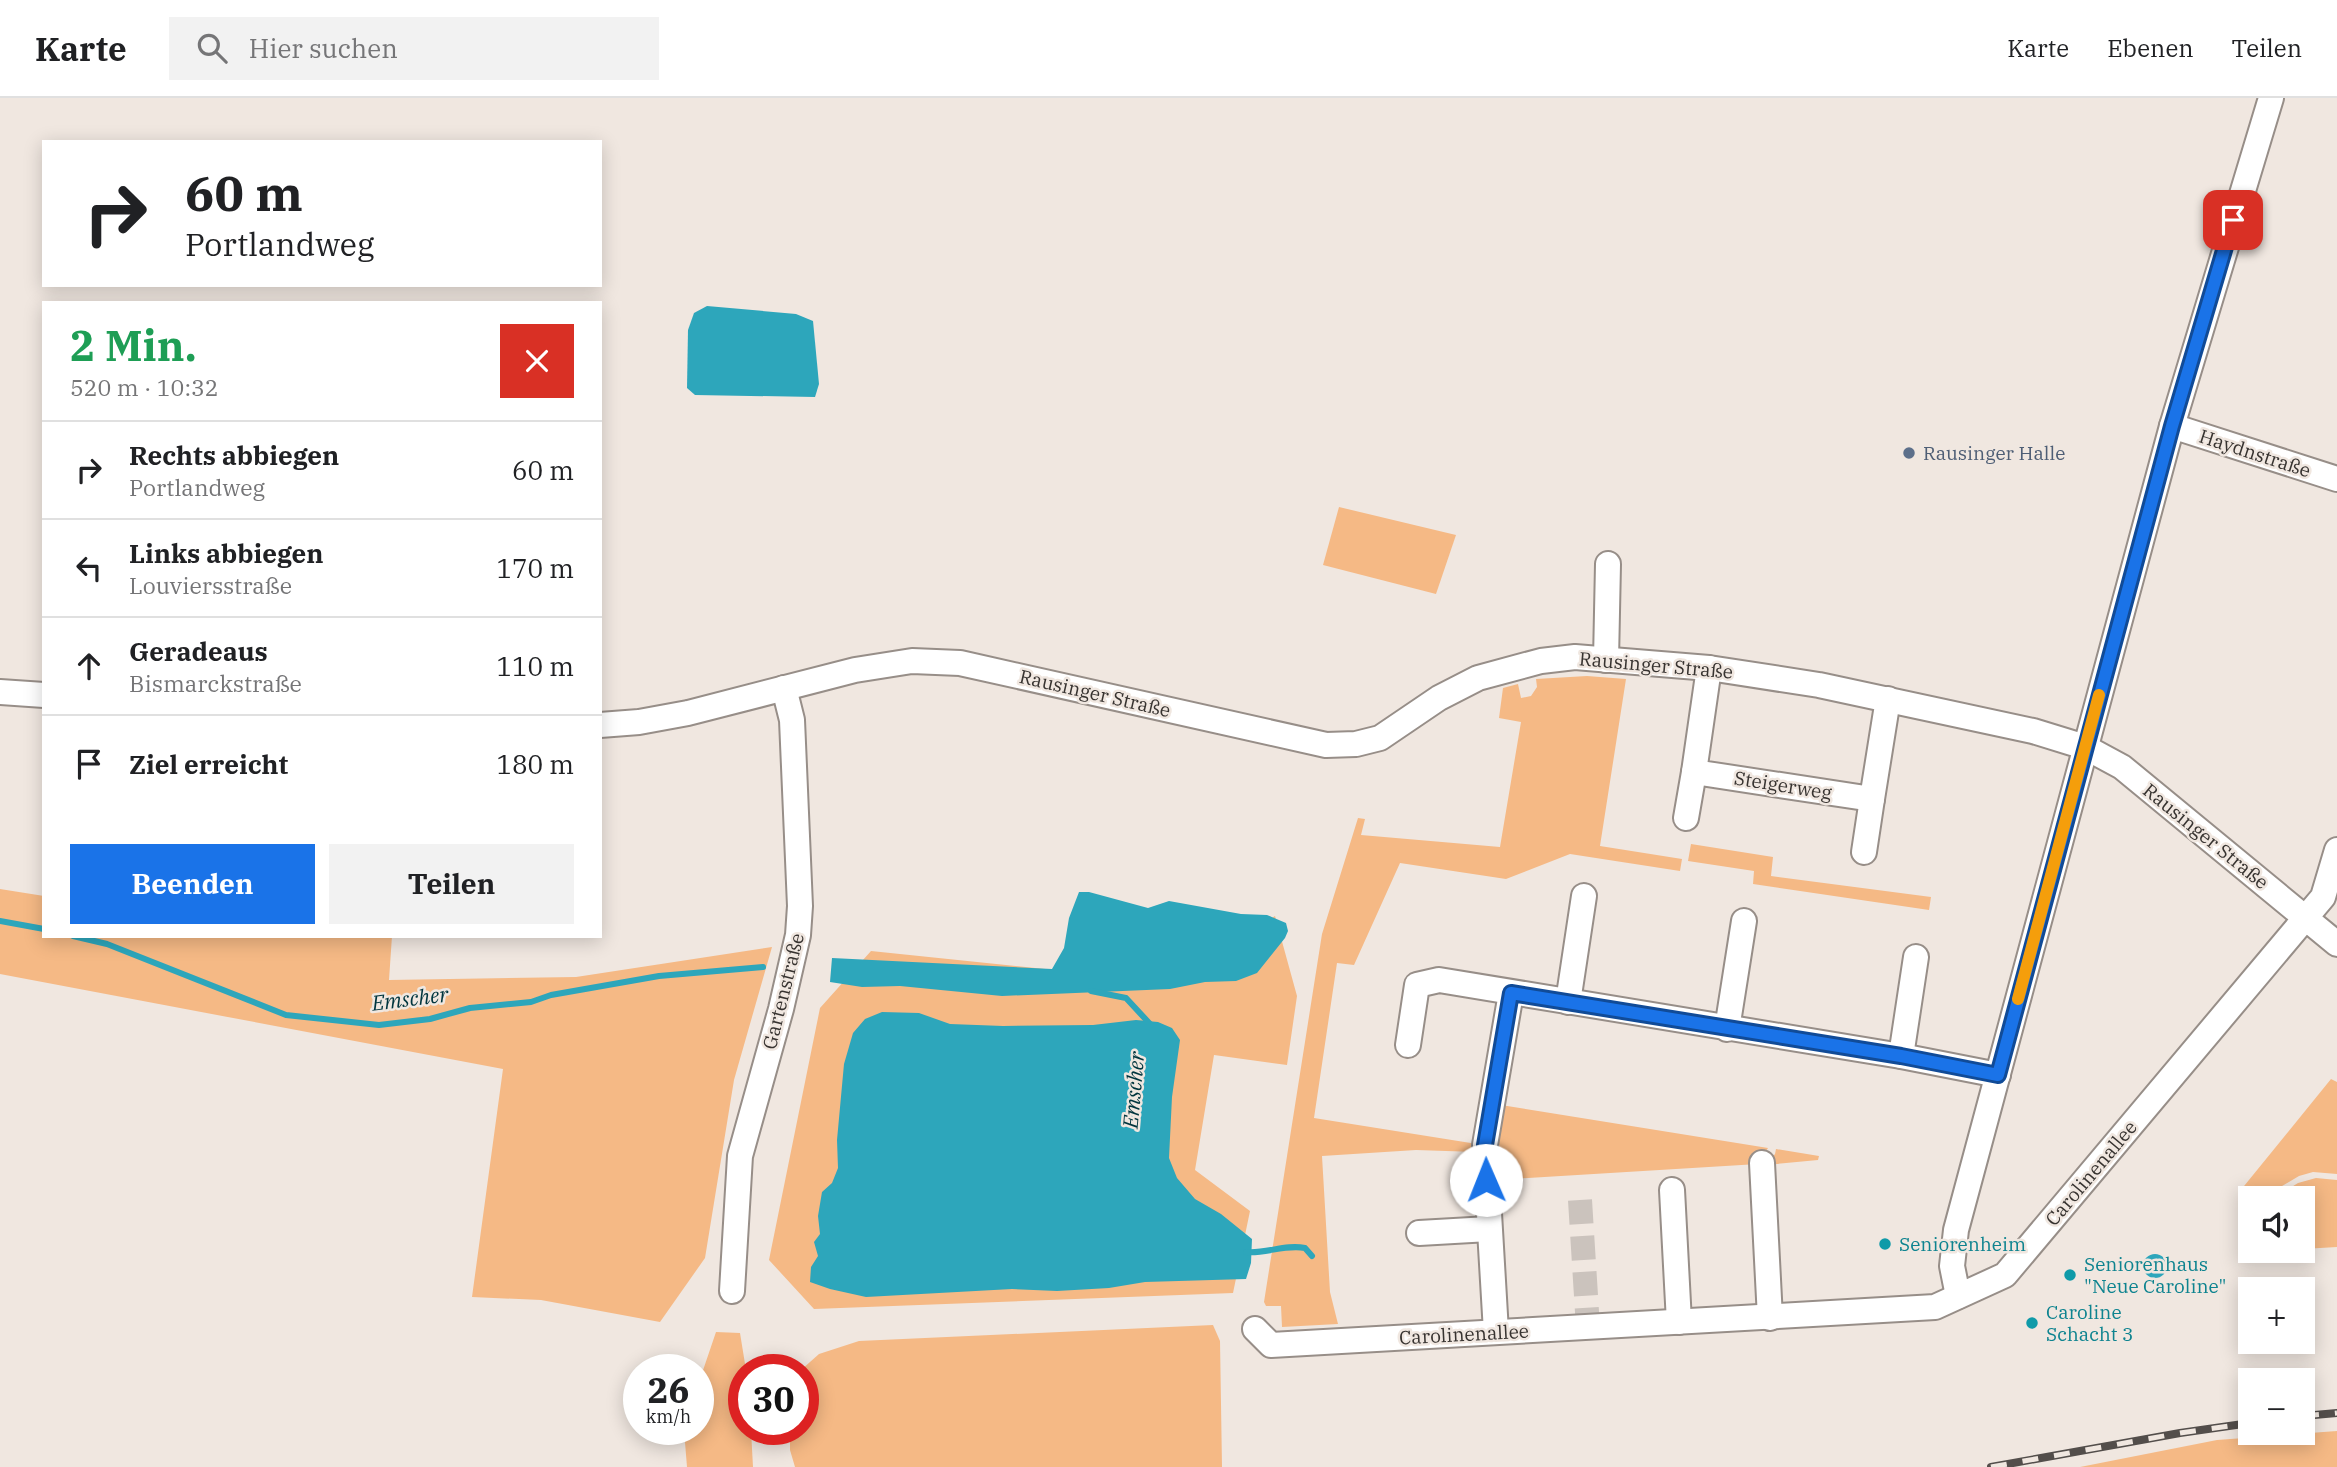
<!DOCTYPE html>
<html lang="de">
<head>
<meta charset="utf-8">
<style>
	body { margin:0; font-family:"IBM Plex Serif",serif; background:#f2f2f2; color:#202124; height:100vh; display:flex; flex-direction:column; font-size:26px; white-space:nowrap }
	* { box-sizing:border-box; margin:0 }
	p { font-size:23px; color:#757577 }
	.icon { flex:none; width:38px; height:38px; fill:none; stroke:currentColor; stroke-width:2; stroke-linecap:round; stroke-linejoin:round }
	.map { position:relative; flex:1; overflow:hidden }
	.sheet { position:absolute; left:42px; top:203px; width:560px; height:637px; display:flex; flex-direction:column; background:#fff; border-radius:0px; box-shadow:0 4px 18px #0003 }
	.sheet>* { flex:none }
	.banner { position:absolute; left:42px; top:42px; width:560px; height:147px; border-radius:0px; box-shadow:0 4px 18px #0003; background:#fff; color:#202124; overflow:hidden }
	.buttons { position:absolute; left:2238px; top:1088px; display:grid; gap:14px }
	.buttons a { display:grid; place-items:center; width:77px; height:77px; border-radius:0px; background:#fff; box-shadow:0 4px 18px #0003; font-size:35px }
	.speed { position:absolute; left:623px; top:1256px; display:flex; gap:14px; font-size:35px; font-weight:700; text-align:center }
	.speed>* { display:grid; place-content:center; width:91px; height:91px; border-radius:50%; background:#fff; box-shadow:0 4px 18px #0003; line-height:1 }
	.speed small { font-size:18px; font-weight:400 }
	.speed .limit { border:10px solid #d22; background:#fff; color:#111 }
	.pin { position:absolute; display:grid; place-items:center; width:60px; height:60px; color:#fff; margin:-30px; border-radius:14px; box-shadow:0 4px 10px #0006 }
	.me { position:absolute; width:77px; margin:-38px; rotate:359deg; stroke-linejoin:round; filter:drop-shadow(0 0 5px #0008) }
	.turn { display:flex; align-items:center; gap:24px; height:147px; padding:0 28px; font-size:32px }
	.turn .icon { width:91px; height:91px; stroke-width:2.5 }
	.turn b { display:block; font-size:49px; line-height:60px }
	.round { display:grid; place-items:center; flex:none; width:74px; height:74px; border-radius:0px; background:#f2f2f2 }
	.overview { display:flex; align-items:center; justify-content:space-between; height:119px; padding:0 28px }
	h1 { font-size:42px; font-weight:700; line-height:52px; color:#1e9e55 }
	.primary-button { display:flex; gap:14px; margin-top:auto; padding:14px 28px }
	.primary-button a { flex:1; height:80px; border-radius:0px; background:#1a73e8; color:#fff; font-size:28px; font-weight:700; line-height:80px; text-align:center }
	.primary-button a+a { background:#f2f2f2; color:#202124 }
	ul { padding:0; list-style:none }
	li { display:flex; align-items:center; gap:21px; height:98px; padding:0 28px; border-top:2px solid #e0e0e0 }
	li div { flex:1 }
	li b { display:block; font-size:26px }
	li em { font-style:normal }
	header { display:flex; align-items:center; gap:42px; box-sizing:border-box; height:98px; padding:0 35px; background:#fff; border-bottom:2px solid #e0e0e0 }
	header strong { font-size:33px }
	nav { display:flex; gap:38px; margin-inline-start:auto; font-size:24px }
	.search { width:490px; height:63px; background:#f2f2f2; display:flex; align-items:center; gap:18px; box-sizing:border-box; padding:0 24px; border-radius:0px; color:#757577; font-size:26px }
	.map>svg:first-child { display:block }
	.green { fill:#f5b985 }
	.water { fill:#2da6bb }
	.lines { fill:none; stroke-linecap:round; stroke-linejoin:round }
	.stream { stroke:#2da6bb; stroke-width:6 }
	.street-tunnel { stroke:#cbc3bd; stroke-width:24; stroke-dasharray:24 12; stroke-linecap:butt }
	.street-casing { stroke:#978e88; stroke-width:28 }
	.street { stroke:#fff; stroke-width:24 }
	.rail-casing { stroke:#534e4b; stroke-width:8 }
	.rail { stroke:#f0e7e0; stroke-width:5; stroke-dasharray:16; stroke-linecap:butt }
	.route-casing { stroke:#114b97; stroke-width:18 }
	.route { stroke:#1a73e8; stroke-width:12 }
	.slow { stroke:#f59e0b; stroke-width:12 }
	.service-dot { fill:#5c6f8a; stroke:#f0e7e0; stroke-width:2.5 }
	.culture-dot { fill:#0f9aa8; stroke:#f0e7e0; stroke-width:2.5 }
	.labels { text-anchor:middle; stroke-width:5; stroke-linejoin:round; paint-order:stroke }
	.service-label { font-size:19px; fill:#4e5e75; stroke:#f0e7e0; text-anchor:start }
	.street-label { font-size:19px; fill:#373330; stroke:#f0e7e0 }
	.culture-label { font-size:19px; fill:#0d838f; stroke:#f0e7e0; text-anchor:start }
	.water-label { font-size:21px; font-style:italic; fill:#00353e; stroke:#f0e7e0 }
</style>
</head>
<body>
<header>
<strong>Karte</strong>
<div class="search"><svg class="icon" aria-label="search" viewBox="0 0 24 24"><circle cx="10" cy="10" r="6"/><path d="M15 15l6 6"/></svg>Hier suchen</div>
<nav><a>Karte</a><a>Ebenen</a><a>Teilen</a></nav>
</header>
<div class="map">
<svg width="2337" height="1369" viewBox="0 0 2337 1369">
	<rect width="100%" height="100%" fill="#f0e7e0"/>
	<!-- green -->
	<g class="green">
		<polygon points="1339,409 1456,437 1436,496 1323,467"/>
		<polygon points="1587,578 1626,581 1600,748 1682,761 1680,773 1570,756 1506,781 1400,765 1354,867 1337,865 1314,1020 1477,1046 1476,1054 1416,1052 1322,1058 1330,1194 1338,1226 1282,1229 1281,1208 1266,1208 1264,1204 1322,836 1358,720 1365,721 1361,737 1500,749 1521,624 1499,620 1503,590 1518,586 1521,600 1531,598 1537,589 1536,581"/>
		<polygon points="1691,746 1773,759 1771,778 1931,799 1929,812 1753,786 1754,773 1688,763"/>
		<polygon points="0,791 44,798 44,838 392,838 389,882 576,879 772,849 734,982 705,1160 660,1224 541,1202 472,1199 503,971 0,876"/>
		<polygon points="1275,818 1297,898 1287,967 1214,957 1195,1072 1250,1113 1233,1195 814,1211 769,1162 820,910 871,853 1170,884"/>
		<polygon points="2331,981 2337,984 2337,1076 2313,1074 2299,1078 2260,1101 2250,1102 2240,1093"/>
		<polygon points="1501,1007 1768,1050 1758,1066 1495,1082 1493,1057"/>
		<polygon points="1776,1051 1819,1058 1818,1062 1766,1067 1775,1056"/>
		<polygon points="2316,1080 2337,1082 2337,1149 2303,1151 2303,1101 2272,1101 2298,1085"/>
		<polygon points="1213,1227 1220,1243 1222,1369 795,1369 790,1352 790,1332 803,1332 803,1272 801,1272 819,1256 859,1243"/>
		<polygon points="716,1234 740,1235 746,1272 744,1272 744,1332 751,1332 753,1369 687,1369 684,1332 698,1332 698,1287"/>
		<polygon points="2337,1333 2337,1369 2080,1369 2217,1342"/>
	</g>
	<!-- water -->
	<g class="water">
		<polygon points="707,208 796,216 813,223 819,286 815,299 695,297 687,290 688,232 694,215"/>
		<polygon points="1079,794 1089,794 1148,810 1169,803 1241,816 1267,817 1286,825 1288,833 1285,840 1257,875 1236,883 1205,884 1170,891 1002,898 900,888 862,889 830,884 832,860 1052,871 1064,850 1069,820"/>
		<polygon points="882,914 919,915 950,926 1003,928 1093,927 1136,922 1158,924 1172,930 1180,942 1172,999 1169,1060 1177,1080 1195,1101 1221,1116 1252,1141 1251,1165 1246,1181 1145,1184 1109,1190 1057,1193 1012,1191 866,1199 830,1191 810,1184 811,1169 818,1158 814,1144 820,1136 818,1118 822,1094 832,1085 838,1070 837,1042 844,966 853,935 865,921"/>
		<circle cx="2155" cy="1168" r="12"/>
	</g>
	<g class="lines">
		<!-- stream -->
		<g class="stream">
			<polyline points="0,823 44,831"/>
			<polyline points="73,838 107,846 286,917 379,927 430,921 470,910 531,904 551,897 659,878 763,869"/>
			<polyline points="1091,893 1126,900 1151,927"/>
			<path d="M1246,1154c20,2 39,-8 59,-4l7,8"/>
		</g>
		<!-- street-tunnel -->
		<polyline class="street-tunnel" points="1580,1102 1588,1230"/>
		<defs>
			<g id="street">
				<polyline points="2172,328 2337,381"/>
				<polyline points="1606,562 1608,466"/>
				<polyline points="1709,570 1694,674 1872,701 1888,601"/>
				<polyline points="0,594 44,597"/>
				<polyline points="600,627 639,624 688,615 855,572 912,563 960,565 1326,647 1356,646 1380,640 1439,600 1478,580 1541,563 1575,559 1709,570 1819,587 2033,633 2085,649 2122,669 2337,846"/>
				<polyline points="1686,720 1694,674"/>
				<polyline points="1864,754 1872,701"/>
				<polyline points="1568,904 1584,798"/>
				<polyline points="1727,931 1744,823"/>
				<polyline points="1408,947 1417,887 1439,882 1901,958 1998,977"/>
				<polyline points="1901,958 1916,859"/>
				<polyline points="1762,1065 1770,1220"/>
				<polyline points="1672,1092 1679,1224"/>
				<polyline points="1419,1135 1489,1131"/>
				<polyline points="732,1193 740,1058 781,911 798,837 800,808 792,622 784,590"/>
				<polyline points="1958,1198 1952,1168 1956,1132 2172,328 2271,0"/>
				<polyline points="1255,1231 1271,1247 1935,1209 2005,1177 2323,799 2337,752"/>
				<polyline points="1496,1234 1485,1047 1511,895"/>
			</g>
		</defs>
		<!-- street casing -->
		<use href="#street" class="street-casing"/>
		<!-- street -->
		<use href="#street" class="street"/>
		<defs>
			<g id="rail">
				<polyline points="2303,1318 2337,1315"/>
				<polyline points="1991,1369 2180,1335 2250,1325"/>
			</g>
		</defs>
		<!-- rail casing -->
		<use href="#rail" class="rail-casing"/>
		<!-- rail -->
		<use href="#rail" class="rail"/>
	</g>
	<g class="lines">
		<defs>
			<polyline id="route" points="1486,1082 1485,1047 1511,895 1901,958 1998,977 2172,328 2233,122"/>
		</defs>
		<!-- route casing -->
		<use href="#route" class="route-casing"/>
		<!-- route -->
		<use href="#route" class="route"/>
		<!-- slow -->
		<polyline class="slow" points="2018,901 2099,597"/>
	</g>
	<!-- markers -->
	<circle class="service-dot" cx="1909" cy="355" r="7"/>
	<g class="culture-dot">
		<circle cx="1885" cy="1146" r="7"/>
		<circle cx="2070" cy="1177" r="7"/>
		<circle cx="2032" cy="1225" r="7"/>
	</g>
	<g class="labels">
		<!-- service labels -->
		<g class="service-label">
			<text x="1923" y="362">Rausinger Halle</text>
		</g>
		<!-- street labels -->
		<g class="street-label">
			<text transform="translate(2255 355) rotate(18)" y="7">Haydnstraße</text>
			<text transform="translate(1656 567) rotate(5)" y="7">Rausinger Straße</text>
			<text transform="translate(1095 595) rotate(13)" y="7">Rausinger Straße</text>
			<text transform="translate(1783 687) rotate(9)" y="7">Steigerweg</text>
			<text transform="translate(2206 738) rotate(39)" y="7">Rausinger Straße</text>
			<text transform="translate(783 893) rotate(-76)" y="7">Gartenstraße</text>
			<text transform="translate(2091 1075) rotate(-50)" y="7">Carolinenallee</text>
			<text transform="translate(1464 1236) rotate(-3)" y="7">Carolinenallee</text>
		</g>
		<!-- culture labels -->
		<g class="culture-label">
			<text x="1899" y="1153">Seniorenheim</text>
			<text x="2084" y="1173">Seniorenhaus<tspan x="2084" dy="22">"Neue Caroline"</tspan></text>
			<text x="2046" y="1221">Caroline<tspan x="2046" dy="22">Schacht 3</tspan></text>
		</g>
		<!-- water labels -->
		<g class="water-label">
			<text transform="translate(410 901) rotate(-7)" y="7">Emscher</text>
			<text transform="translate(1134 992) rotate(-85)" y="7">Emscher</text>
		</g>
	</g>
</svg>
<div class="buttons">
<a><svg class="icon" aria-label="sound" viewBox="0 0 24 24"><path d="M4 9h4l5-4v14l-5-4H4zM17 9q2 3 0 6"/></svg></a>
<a>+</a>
<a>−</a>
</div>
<div class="speed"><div>26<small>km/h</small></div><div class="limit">30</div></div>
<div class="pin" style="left:2233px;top:122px;background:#d93025"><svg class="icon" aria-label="arrive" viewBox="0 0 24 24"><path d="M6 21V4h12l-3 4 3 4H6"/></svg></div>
<svg class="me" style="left:1486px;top:1082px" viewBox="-20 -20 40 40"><circle r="19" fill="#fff"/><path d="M0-13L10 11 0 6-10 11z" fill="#1a73e8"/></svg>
<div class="banner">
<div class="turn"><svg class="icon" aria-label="right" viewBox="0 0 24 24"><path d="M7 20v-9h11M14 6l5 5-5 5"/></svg><div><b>60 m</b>Portlandweg</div></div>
</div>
<section class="sheet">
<div class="overview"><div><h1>2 Min.</h1><p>520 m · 10:32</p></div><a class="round" style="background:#d93025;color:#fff"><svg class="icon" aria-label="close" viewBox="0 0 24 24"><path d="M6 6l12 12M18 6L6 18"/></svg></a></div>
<ul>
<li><svg class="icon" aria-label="right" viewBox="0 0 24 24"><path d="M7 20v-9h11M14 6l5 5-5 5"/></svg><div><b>Rechts abbiegen</b><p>Portlandweg</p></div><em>60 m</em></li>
<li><svg class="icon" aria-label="left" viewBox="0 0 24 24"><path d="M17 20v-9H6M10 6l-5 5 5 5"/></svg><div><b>Links abbiegen</b><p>Louviersstraße</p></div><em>170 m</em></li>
<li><svg class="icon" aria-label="ahead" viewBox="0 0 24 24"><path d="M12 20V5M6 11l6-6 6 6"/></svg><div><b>Geradeaus</b><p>Bismarckstraße</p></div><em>110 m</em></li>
<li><svg class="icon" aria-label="arrive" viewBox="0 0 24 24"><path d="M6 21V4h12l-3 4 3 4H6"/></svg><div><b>Ziel erreicht</b></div><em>180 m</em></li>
</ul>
<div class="primary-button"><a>Beenden</a><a>Teilen</a></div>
</section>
</div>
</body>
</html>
